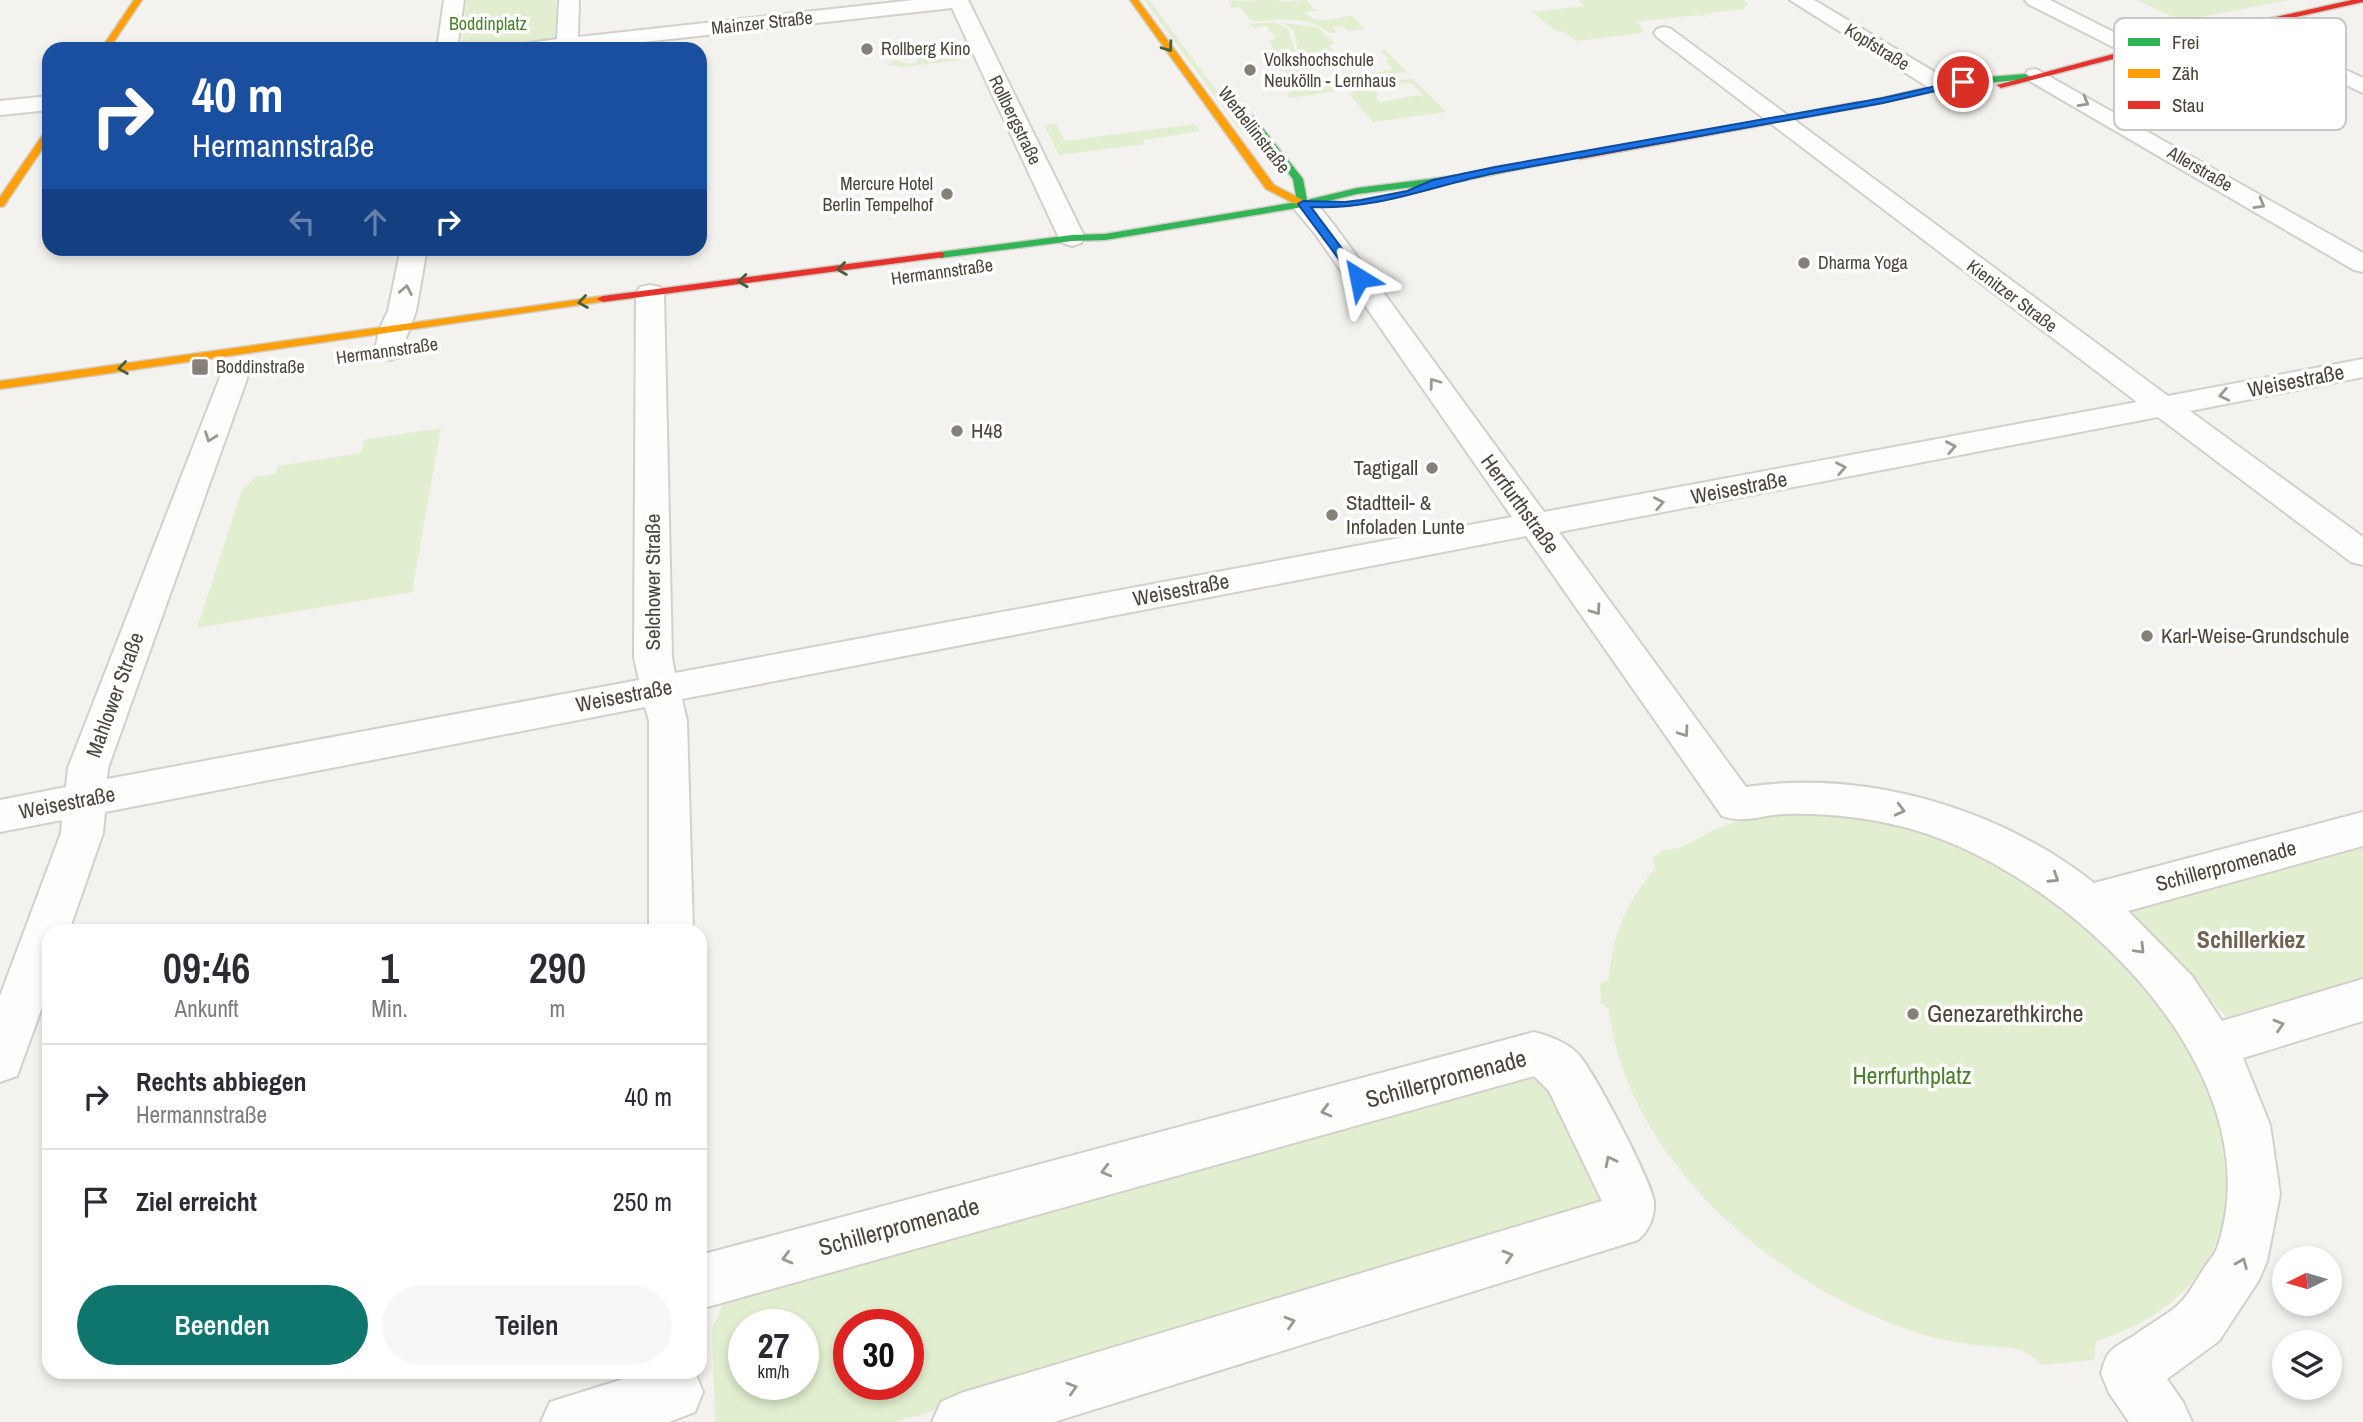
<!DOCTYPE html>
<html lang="de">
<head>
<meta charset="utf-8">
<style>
	body { margin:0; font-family:"Archivo Narrow",sans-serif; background:#f7f7f7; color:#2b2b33; height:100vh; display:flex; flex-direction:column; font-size:26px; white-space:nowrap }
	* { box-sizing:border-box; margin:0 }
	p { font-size:23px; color:#7c7c81 }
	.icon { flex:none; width:38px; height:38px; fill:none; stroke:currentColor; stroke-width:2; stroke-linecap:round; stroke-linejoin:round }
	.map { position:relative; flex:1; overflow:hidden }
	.side { position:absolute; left:42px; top:924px; width:665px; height:455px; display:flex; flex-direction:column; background:#fff; border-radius:21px; box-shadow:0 4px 10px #0003 }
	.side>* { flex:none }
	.banner { position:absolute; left:42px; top:42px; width:665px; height:214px; border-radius:21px; box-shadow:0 4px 10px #0003; background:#1a4fa0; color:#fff; overflow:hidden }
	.needle { width:46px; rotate:265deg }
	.fabs { position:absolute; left:2272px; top:1246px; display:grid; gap:14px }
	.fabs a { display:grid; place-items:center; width:70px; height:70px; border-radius:50%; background:#fff; box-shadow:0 4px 10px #0003; font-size:35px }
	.speed { position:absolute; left:728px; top:1309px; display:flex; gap:14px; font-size:35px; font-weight:700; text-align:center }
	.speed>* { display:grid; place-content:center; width:91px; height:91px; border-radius:50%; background:#fff; box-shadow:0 4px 10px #0003; line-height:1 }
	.speed small { font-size:18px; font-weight:400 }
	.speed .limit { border:10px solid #d22; background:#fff; color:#111 }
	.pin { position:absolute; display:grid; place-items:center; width:60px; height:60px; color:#fff; margin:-30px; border:4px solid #fff; border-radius:50%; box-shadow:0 2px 7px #0007 }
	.me { position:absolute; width:77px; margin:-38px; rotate:325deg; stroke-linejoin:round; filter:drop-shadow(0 0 5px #0008) }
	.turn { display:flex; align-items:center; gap:24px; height:147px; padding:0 35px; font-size:32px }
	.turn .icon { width:91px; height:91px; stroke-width:2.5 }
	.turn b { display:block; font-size:49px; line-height:60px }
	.lanes { display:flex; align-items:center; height:66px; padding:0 35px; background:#0003; justify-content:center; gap:35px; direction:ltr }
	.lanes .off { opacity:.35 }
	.eta { display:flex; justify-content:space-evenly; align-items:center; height:119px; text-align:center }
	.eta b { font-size:42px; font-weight:600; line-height:49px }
	.button { display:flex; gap:14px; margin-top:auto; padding:14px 35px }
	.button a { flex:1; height:80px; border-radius:42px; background:#0f766e; color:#fff; font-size:28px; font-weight:600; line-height:80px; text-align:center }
	.button a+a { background:#f7f7f7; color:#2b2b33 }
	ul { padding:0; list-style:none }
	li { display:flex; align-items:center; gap:21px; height:105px; padding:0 35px; border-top:2px solid #e1e1e2 }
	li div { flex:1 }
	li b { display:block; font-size:26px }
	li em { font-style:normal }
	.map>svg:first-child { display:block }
	.green { fill:#e1eecf; fill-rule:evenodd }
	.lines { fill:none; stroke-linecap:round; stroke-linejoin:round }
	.street-casing { stroke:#d2d0cb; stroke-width:4 }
	.fast-casing { stroke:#d3cfc5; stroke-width:3 }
	.slow-casing { stroke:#d3cfc5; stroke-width:3 }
	.jam-casing { stroke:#d3cfc5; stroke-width:3 }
	.street { fill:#fdfdfc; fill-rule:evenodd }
	.fast { fill:#30b455; fill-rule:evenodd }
	.slow { fill:#ff9f0a; fill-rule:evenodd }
	.jam { fill:#e5322d; fill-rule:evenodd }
	.oneway { stroke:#446040 }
	.oneway2 { stroke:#9b9791 }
	.route { fill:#1a73e8; stroke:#114b97; stroke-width:2 }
	.poi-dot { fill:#868178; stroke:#fff; stroke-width:2.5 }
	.labels { text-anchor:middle; stroke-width:7; stroke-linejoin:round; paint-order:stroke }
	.far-street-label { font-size:18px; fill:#4b4439; stroke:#fff }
	.far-park-label { font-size:18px; fill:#4a7f2a; stroke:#fff }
	.far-poi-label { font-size:18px; fill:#4b4439; stroke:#fff; text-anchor:start }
	.street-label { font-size:21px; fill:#4b4439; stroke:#fff }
	.poi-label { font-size:21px; fill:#4b4439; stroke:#fff; text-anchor:start }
	.quarter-label { font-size:24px; font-weight:bold; fill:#6e6250; stroke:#fff }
	.near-poi-label { font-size:24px; fill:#4b4439; stroke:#fff; text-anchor:start }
	.near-park-label { font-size:24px; fill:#4a7f2a; stroke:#fff }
	.near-street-label { font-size:24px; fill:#4b4439; stroke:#fff }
	.key { fill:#fff; stroke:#c9c7c4; stroke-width:2 }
	.key-label { font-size:19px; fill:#4b4439 }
</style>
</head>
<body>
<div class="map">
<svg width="2363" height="1422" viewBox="0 0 2363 1422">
	<rect width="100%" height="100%" fill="#f4f2ee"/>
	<!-- green -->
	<g class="green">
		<polygon points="466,0 556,0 555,38 499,46 494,49 461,49"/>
		<polygon points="1144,0 1149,0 1246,130 1240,130"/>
		<path d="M1280,0l2,2 24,-2 8,9 7,1 -16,2c12,15 30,5 47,4l13,13 -17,2 -5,-5 -10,1 3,6h-7c-17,-17 -50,-13 -72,-12l-6,-1 -11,-13 -9,1 -2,-7z"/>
		<polygon points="1578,0 1743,0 1748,3 1743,9 1703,14 1707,17 1697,15 1636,22 1644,30 1642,33 1576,41 1564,32 1556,31 1532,12 1585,6"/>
		<polygon points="2137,0 2288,0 2181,21"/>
		<polygon points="1275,22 1289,30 1296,58 1306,73 1288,75 1285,71 1281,71 1279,69 1291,67 1288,64 1280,65 1278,63 1281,62 1271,51 1274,50 1269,40 1275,40 1273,37 1277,36 1269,32 1268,26 1253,28 1250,24"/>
		<polygon points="1281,22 1318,28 1335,44 1328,45 1333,51 1315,52 1306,56 1299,55 1294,31"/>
		<polygon points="1385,50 1407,72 1393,74 1399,80 1413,79 1446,112 1373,122 1350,95 1354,91 1370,89 1378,94 1376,97 1380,102 1419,95 1426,98 1413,84 1405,83 1336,89 1336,91 1290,98 1287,94 1291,93 1287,89 1312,86 1393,69 1385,60 1389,59 1381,51"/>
		<polygon points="956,52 959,60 903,67 887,65 895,60 909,64 918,63 916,57"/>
		<polygon points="1056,124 1065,141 1195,124 1200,131 1143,140 1145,144 1059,155 1044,125"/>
		<polygon points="441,428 412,592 197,628 242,490 256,477 275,474 278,466 361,453 364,440"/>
		<path d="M1800,813c60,3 115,13 170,36 24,10 47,26 70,38 17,10 41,19 55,32 15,15 27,34 40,50 16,21 39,43 52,67 66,125 62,257 -91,305l-2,19 -52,5c-6,-5 -15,-13 -22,-15 -10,-4 -25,-2 -37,-4 -25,-3 -53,-8 -77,-17 -134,-47 -280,-171 -297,-319l-8,-7 -1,-19 9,-5c3,-42 17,-78 46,-110l-2,-11 10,-8c20,1 36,-14 55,-22 26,-10 54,-14 82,-15z"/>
		<polygon points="2363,842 2363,985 2228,1019 2128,909"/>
		<path d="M1525,1072l16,3 62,119v11l-707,217h-181l-3,-94 13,-28zM744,1325h59v59h-59zM849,1325h59v59h-59z"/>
	</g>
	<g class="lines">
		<defs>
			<g id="street">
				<polygon points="444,0 464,0 457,49 437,49"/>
				<polygon points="559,0 579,0 578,37 914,0 968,0 1085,238 1081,243 1072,246 1063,243 1059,238 952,8 579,49 513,49 516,45 557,39"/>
				<polygon points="1790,0 1814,0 1963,89 1966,94 1963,99 1947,99"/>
				<polygon points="2025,0 2050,0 2143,47 2146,51 2143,55 2129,55 2028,4"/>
				<polygon points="2242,22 2363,78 2363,93 2235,32 2232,28 2235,24"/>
				<path d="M1664,27l7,2 497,367 195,-37v18l-173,34 173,126v28l-12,-3 -193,-145 -599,115 187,255c120,-18 253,21 348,96l269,-71v34l-235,65 64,65 30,45 141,-42v42l-120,37 27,67 10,69 -13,67 -8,19 -40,61 -52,38 16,23 9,20h-63l-20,-29 -8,-20c2,-6 4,-15 8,-20 6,-7 18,-13 26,-18 14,-11 35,-21 47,-34 8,-9 14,-21 21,-31 4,-7 11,-14 14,-22 62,-178 -155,-381 -313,-421 -40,-10 -79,-14 -120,-13 -22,1 -41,10 -62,2l-196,-280 -844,163 5,22 6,210h-44v-210l-4,-14 -540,105 -2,21 -34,98h-20v57l-32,88 -17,6v-86l61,-163 1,-13 -62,12v-32l66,-13 2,-19 156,-401 10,-3 10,3 5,6 -141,395 -1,11 532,-99 -5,-23 2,-364 4,-6 10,-2 10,2 4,6 8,364 3,16 837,-156 -196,-282 -26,-31 4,-5c20,-5 28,12 40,26l210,287 593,-110 -480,-365 -3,-4 3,-4z"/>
				<polygon points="2036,69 2363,253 2363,272 2354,270 2028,80 2025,75 2028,70"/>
				<polygon points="49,96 49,110 0,115 0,101"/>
				<polygon points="401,248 427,248 416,311 399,357 389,360 379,357 375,351 379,330 388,311"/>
				<path d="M1534,1032c15,4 32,10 43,21 15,14 75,129 77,149 1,14 -5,29 -16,38l-584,182h-122l9,-20 20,-9 641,-192 -53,-110 -15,-15 -834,233v-54z"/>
				<polygon points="646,1372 695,1372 703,1392 695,1412 669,1422 541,1422 550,1402"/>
			</g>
			<g id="fast">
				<polygon points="2026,74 2030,77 2029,79 1963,85 1858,108 1853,105 1963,79"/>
				<polygon points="1247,116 1253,116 1303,179 1307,200 1357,188 1461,175 1580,153 1585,156 1461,181 1357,194 1303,207 1105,240 1072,241 940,258 935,255 940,252 1072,235 1105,234 1297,202 1293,179 1247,120"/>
			</g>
			<g id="slow">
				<polygon points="134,0 142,0 109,49 101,49"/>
				<polygon points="1130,0 1138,0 1274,185 1305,201 1317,202 1317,206 1299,206 1266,189"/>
				<polygon points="49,129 49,139 4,206 0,207 0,197 46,130"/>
				<polygon points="603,296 607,297 607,301 0,389 0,381"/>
			</g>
			<g id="jam">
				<polygon points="2352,0 2363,0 2363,2 2136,53 2001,88 1997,85 2136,48"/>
				<polygon points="1858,102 1861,103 1861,107 1580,159 1575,156"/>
				<polygon points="940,252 944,253 944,257 603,302 597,299 603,296"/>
			</g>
		</defs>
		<!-- street casing -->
		<use href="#street" class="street-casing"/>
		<!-- fast casing -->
		<use href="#fast" class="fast-casing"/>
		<!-- slow casing -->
		<use href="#slow" class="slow-casing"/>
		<!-- jam casing -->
		<use href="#jam" class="jam-casing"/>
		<!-- street -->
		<use href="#street" class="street"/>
		<!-- fast -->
		<use href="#fast" class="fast"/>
		<!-- slow -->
		<use href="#slow" class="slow"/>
		<!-- jam -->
		<use href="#jam" class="jam"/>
	</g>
	<!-- one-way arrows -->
	<defs><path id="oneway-chevron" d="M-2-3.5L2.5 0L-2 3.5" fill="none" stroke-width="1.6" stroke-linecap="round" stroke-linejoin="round" transform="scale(1.75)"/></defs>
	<g class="oneway">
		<use href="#oneway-chevron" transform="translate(1168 47) rotate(54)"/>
		<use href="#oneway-chevron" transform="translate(842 269) rotate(172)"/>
		<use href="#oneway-chevron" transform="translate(743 281) rotate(174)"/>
		<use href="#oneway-chevron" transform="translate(583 302) rotate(172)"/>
		<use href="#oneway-chevron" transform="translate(123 368) rotate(172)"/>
	</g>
	<g class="oneway2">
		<use href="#oneway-chevron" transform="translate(2084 102) rotate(30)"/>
		<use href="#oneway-chevron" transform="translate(2260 204) rotate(30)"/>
		<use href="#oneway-chevron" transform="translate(406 290) rotate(-79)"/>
		<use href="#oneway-chevron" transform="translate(1434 383) rotate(-126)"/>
		<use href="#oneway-chevron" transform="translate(2224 395) rotate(169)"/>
		<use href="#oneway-chevron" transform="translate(210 437) rotate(110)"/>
		<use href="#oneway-chevron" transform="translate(1951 447) rotate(-11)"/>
		<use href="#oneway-chevron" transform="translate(1841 468) rotate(-11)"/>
		<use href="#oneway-chevron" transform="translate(1659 503) rotate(-11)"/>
		<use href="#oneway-chevron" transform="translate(1596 610) rotate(54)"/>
		<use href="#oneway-chevron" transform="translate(1684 732) rotate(54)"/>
		<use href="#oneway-chevron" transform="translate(1900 810) rotate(14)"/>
		<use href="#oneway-chevron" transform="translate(2054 878) rotate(33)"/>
		<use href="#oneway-chevron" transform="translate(2140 949) rotate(46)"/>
		<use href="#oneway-chevron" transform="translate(2279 1025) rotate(-17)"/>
		<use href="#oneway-chevron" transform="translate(1326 1111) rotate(165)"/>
		<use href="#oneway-chevron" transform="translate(1610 1161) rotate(-117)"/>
		<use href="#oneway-chevron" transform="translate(1106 1171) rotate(165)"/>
		<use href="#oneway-chevron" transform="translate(1508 1256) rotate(-17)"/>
		<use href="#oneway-chevron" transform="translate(787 1258) rotate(165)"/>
		<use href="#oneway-chevron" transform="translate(2242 1263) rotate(-68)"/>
		<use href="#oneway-chevron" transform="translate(1290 1322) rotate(-17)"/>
		<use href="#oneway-chevron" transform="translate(1072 1388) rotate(-17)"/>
	</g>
	<!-- route -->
	<path class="route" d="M1963,80l4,2 -1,2 -83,19 -388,70c-64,13 -117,37 -184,34l53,71 -5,4 -4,-1 -57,-77 5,-3 42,1 16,-2 46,-9 26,-11 62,-13 388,-69z"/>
	<!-- markers -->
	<g class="poi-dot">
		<circle cx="867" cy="49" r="7"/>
		<circle cx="1250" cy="70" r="7"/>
		<circle cx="947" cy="194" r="7"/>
		<circle cx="1804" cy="263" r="7"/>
		<rect x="191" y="358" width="18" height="18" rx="3.5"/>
		<circle cx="957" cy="431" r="7"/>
		<circle cx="1432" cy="468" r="7"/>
		<circle cx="1332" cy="515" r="7"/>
		<circle cx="2147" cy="636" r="7"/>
		<circle cx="1913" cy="1014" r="7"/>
	</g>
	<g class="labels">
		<!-- far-street labels -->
		<g class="far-street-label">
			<text transform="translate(762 23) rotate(-6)" y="6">Mainzer Straße</text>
			<text transform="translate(1877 47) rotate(32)" y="6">Kopfstraße</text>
			<text transform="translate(1015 120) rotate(64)" y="6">Rollbergstraße</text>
			<text transform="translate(1254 130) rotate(52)" y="6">Werbellinstraße</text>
			<text transform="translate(2200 169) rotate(30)" y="6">Allerstraße</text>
			<text transform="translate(942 272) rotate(-8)" y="6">Hermannstraße</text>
			<text transform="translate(2012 296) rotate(37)" y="6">Kienitzer Straße</text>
			<text transform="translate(387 351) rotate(-8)" y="6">Hermannstraße</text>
		</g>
		<!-- far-park labels -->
		<g class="far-park-label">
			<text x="488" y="30">Boddinplatz</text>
		</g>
		<!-- far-poi labels -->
		<g class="far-poi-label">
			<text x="881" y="55">Rollberg Kino</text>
			<text x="1264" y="66">Volkshochschule<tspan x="1264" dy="21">Neukölln - Lernhaus</tspan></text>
			<text x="933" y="190" text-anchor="end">Mercure Hotel<tspan x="933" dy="21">Berlin Tempelhof</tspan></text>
			<text x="1818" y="269">Dharma Yoga</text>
			<text x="216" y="373">Boddinstraße</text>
		</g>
		<!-- street labels -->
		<g class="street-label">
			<text transform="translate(2296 381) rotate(-11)" y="7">Weisestraße</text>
			<text transform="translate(1739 488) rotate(-11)" y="7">Weisestraße</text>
			<text transform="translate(1520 504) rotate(54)" y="7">Herrfurthstraße</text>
			<text transform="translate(653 582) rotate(-90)" y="7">Selchower Straße</text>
			<text transform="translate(1181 590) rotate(-11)" y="7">Weisestraße</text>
			<text transform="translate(115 695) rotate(-70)" y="7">Mahlower Straße</text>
			<text transform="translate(624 696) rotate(-11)" y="7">Weisestraße</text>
			<text transform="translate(67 803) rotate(-11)" y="7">Weisestraße</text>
			<text transform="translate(2226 866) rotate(-15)" y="7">Schillerpromenade</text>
		</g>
		<!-- poi labels -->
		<g class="poi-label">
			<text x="971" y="438">H48</text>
			<text x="1418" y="475" text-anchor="end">Tagtigall</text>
			<text x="1346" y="510">Stadtteil- &amp;<tspan x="1346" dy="24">Infoladen Lunte</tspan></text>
			<text x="2161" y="643">Karl-Weise-Grundschule</text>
		</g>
		<!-- quarter labels -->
		<g class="quarter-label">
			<text x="2251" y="948">Schillerkiez</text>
		</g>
		<!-- near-poi labels -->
		<g class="near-poi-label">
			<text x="1927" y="1022">Genezarethkirche</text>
		</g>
		<!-- near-park labels -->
		<g class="near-park-label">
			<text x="1912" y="1084">Herrfurthplatz</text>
		</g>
		<!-- near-street labels -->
		<g class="near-street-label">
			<text transform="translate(1446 1079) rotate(-15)" y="8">Schillerpromenade</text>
			<text transform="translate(899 1227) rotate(-15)" y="8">Schillerpromenade</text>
		</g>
	</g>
	<!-- legend -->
	<rect x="2114" y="18" width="232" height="112" rx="10" class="key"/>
	<rect x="2128" y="38" width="32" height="8" fill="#30b455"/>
	<rect x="2128" y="69" width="32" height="9" fill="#ff9f0a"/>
	<rect x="2128" y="101" width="32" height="8" fill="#e5322d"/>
	<g class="key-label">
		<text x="2172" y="49">Frei</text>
		<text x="2172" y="80">Zäh</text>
		<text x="2172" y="112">Stau</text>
	</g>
</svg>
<div class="fabs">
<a><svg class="needle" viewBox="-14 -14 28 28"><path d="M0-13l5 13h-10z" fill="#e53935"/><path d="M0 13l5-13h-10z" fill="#7c7c81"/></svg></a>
<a><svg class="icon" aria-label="layers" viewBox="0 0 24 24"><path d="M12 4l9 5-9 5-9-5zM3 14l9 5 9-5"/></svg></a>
</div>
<div class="speed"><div>27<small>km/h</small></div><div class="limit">30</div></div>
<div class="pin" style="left:1963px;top:82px;background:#d93025"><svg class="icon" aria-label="arrive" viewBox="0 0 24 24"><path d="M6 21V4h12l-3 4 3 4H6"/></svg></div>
<svg class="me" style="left:1359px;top:278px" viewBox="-20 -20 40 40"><path d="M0-17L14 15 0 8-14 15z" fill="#1a73e8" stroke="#fff" stroke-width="4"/></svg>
<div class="banner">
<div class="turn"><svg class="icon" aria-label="right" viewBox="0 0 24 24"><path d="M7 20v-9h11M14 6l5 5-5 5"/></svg><div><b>40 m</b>Hermannstraße</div></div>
<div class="lanes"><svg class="icon off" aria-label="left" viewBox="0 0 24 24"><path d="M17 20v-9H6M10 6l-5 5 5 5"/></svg><svg class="icon off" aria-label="ahead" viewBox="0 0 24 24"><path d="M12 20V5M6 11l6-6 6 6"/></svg><svg class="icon" aria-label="right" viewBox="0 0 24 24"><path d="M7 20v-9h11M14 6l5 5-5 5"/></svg></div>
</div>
<section class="side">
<div class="eta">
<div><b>09:46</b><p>Ankunft</p></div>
<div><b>1</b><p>Min.</p></div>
<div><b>290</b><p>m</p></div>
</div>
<ul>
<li><svg class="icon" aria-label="right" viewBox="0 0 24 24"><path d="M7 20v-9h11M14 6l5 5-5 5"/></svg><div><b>Rechts abbiegen</b><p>Hermannstraße</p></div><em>40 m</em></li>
<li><svg class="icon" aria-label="arrive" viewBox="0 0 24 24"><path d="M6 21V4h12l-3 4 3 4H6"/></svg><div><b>Ziel erreicht</b></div><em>250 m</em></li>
</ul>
<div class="button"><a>Beenden</a><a>Teilen</a></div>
</section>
</div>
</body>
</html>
